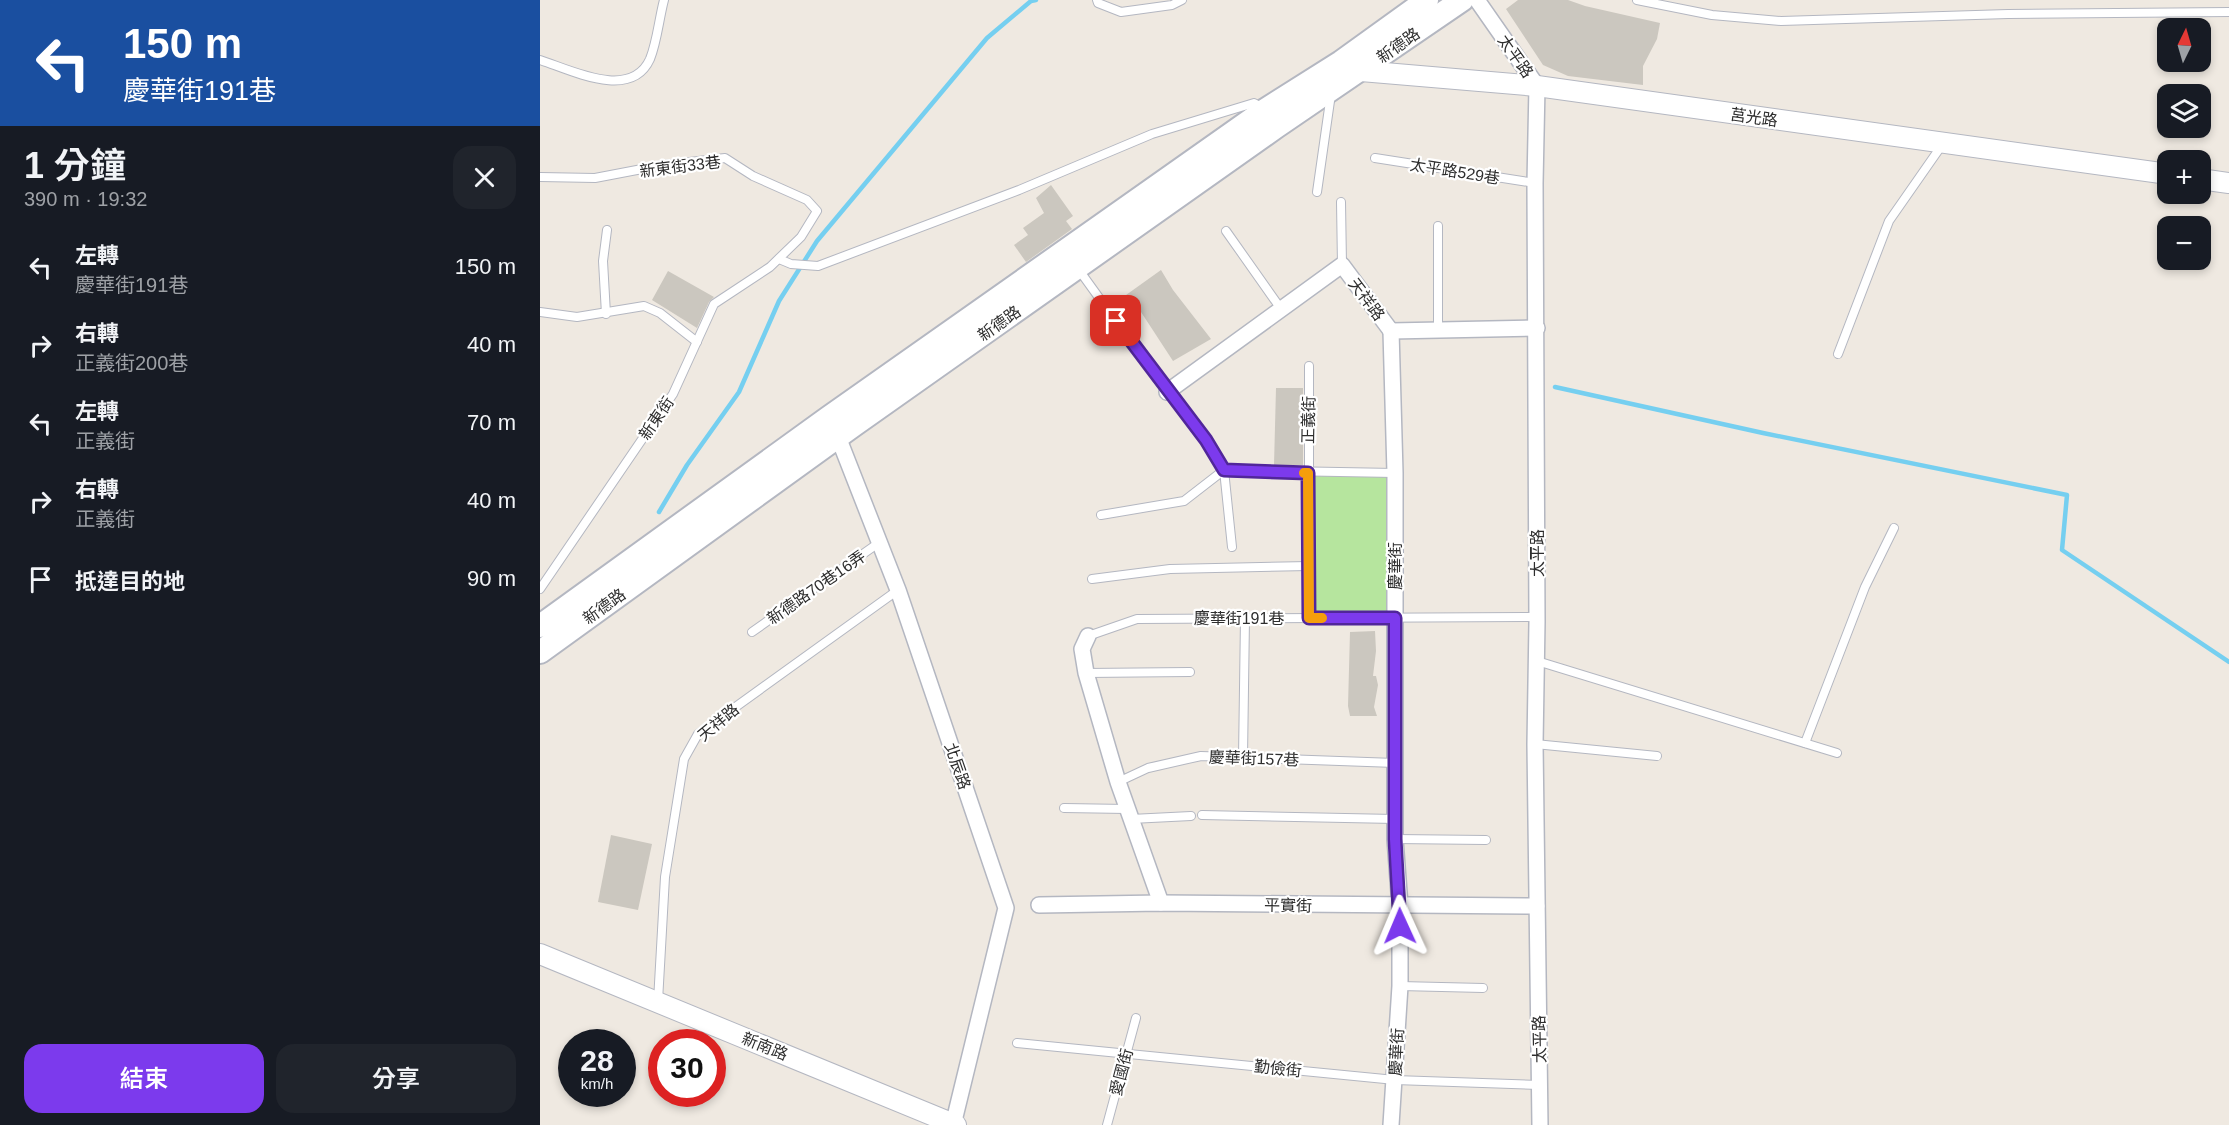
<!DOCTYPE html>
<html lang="zh-TW">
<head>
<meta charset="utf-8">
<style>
	body { margin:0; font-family:Helvetica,"Noto Sans TC",sans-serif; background:#20242c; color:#f1f3f6; height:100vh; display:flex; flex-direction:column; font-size:22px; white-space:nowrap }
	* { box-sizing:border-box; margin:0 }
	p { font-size:20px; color:#9ea1a6 }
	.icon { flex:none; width:33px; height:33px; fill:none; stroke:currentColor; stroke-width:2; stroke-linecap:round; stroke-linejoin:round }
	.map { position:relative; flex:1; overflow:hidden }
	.side { display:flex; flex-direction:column; background:#171b24; width:540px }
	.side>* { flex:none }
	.hud { background:#1a4fa0; color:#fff; overflow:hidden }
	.needle { width:39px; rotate:5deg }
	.controls { position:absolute; left:1617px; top:18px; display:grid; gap:12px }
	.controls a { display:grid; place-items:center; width:54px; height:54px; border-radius:12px; background:#171b24; box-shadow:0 3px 9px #0003; font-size:30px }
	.speed { position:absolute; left:18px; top:1029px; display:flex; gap:12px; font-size:30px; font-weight:700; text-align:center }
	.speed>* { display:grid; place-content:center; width:78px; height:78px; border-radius:50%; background:#171b24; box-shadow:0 3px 9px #0003; line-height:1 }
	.speed small { font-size:15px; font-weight:400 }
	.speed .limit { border:9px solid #d22; background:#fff; color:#111 }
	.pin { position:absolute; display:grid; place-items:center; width:51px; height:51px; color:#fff; margin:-26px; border-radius:12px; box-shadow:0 3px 9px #0006 }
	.me { position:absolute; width:66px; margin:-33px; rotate:359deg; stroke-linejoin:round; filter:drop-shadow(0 0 4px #0008) }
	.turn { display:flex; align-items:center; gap:21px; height:126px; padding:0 24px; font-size:27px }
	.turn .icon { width:78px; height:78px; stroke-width:2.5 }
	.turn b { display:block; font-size:42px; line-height:51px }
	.round { display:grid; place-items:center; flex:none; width:63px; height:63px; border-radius:18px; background:#20242c }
	.overview { display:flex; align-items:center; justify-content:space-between; height:102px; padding:0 24px }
	h1 { font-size:36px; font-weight:600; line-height:45px }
	.primary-button { display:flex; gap:12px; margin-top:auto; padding:12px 24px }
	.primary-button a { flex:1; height:69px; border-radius:18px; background:#7c3aed; color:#fff; font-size:24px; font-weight:600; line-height:69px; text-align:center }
	.primary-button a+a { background:#20242c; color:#f1f3f6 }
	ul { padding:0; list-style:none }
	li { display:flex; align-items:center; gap:18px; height:78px; padding:0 24px }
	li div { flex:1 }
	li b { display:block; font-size:22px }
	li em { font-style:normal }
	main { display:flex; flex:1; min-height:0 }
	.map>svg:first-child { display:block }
	.green { fill:#b6e59e }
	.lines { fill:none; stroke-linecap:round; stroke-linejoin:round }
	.stream { stroke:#75cff0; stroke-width:4.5 }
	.building { fill:#cbc7bf }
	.service-casing { stroke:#b4b7c1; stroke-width:10 }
	.minor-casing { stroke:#b4b7c1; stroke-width:18 }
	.tertiary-casing { stroke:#b4b7c1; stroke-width:22 }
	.secondary-casing { stroke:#b4b7c1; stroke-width:26 }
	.service { stroke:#fff; stroke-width:8 }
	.minor { stroke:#fff; stroke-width:15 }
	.tertiary { stroke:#fff; stroke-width:20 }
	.secondary { stroke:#fff; stroke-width:22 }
	.route-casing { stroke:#51269a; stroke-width:15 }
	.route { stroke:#7c3aed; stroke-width:10 }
	.slow { stroke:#f59e0b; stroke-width:10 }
	.labels { text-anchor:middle; stroke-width:4.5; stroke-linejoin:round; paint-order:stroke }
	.street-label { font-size:16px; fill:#2e2e2e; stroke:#fff }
</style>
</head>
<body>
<main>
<section class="side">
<div class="hud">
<div class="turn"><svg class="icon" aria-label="left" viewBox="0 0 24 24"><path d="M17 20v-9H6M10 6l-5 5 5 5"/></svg><div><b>150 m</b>慶華街191巷</div></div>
</div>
<div class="overview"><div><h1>1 分鐘</h1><p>390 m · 19:32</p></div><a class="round"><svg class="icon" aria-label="close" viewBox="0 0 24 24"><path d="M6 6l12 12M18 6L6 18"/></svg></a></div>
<ul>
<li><svg class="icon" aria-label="left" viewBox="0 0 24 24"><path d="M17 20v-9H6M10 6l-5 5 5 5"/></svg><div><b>左轉</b><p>慶華街191巷</p></div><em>150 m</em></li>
<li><svg class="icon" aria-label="right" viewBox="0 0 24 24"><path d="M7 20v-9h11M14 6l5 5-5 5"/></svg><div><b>右轉</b><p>正義街200巷</p></div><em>40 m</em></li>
<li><svg class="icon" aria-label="left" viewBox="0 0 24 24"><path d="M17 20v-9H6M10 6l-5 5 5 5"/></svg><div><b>左轉</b><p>正義街</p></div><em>70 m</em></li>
<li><svg class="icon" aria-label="right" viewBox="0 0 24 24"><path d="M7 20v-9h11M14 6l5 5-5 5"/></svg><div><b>右轉</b><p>正義街</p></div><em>40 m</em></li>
<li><svg class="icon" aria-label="arrive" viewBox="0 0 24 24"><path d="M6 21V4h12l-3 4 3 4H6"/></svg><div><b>抵達目的地</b></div><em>90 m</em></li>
</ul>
<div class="primary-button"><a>結束</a><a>分享</a></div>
</section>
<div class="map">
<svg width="1689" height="1125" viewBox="0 0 1689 1125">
	<rect width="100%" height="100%" fill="#efe9e1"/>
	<!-- green -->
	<polygon class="green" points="768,473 855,473 855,618 769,618"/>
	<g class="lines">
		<!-- stream -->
		<g class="stream">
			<polyline points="1015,387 1223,433 1527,495 1522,550 1689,662"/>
			<polyline points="119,512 147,465 199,392 239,301 277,241 447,38 491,1 496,0"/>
		</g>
	</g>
	<!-- building -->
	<g class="building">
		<polygon points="978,0 1028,0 1045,6 1120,23 1117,39 1103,66 1103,85 1028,76 1003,65 966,9"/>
		<polygon points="511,185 533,216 526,221 532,229 486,262 474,245 488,235 483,228 504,213 496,198"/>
		<polygon points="621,270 633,290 671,339 633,361 601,312 586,295"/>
		<polygon points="128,271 174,297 169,302 157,328 112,300"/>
		<polygon points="736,388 763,388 763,465 734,465"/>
		<polygon points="835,631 836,651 833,676 836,676 838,685 834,707 837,716 810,716 808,706 810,632"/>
		<polygon points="71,835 112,844 98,910 58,902"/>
	</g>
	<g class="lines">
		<defs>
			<g id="service">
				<polyline points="557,0 558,3 581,12 632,5 642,0"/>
				<polyline points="1097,0 1172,15 1241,21 1468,14 1689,12"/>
				<path d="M0,60c31,10 91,41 110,-1 7,-17 9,-40 14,-59"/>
				<polyline points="835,158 995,183"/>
				<polyline points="0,177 55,178 123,165 185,158 213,176 267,200 277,211 261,237 230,267 174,304 133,394 0,589"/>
				<polyline points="777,192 791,94"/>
				<polyline points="801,202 802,265"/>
				<polyline points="898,226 898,330"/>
				<polyline points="686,231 741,309"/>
				<polyline points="239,259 251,264 278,266 479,190 612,134 714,103 721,107"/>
				<polyline points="539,270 627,392 666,440 684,470 692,547"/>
				<polyline points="0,312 37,317 104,306 120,313 157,342"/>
				<polyline points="66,314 63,261 67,230"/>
				<polyline points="1298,354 1349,221 1402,145"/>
				<polyline points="769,366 769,618"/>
				<polyline points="684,470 855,473"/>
				<polyline points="561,515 644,501 684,470"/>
				<polyline points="552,579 630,569 769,566"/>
				<polyline points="212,632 340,542"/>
				<polyline points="548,636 597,619 997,617"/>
				<polyline points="997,661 1297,753"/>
				<polyline points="546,673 650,672"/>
				<polyline points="1265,743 1325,587 1354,528"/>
				<polyline points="995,744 1117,756"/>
				<polyline points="703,757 705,618"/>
				<polyline points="578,782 608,768 661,756 855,763"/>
				<polyline points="524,808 587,809"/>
				<polyline points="662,815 855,819"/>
				<polyline points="591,819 651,816"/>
				<polyline points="855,839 946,840"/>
				<polyline points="860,986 943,988"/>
				<polyline points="118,1001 125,877 144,759 158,734 358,590"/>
				<polyline points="477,1043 855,1080 999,1085"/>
				<polyline points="567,1125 596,1018"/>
			</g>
			<g id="minor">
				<polyline points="937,0 997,86 995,183 997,622 995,744 1000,1125"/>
				<polyline points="851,331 997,328"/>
				<polyline points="627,392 802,265 851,331"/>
				<polyline points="295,429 358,590 466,908 413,1125"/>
				<polyline points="548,636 542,649 546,673 578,782 621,903"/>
				<polyline points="499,905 621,903 997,906"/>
				<polyline points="851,1125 860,986 860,906 855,839 855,473 851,331"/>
			</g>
			<g id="tertiary">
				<polyline points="813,67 821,71 997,86 1628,174"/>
				<polyline points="1660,179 1689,183"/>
				<polyline points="0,954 416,1125"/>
			</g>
			<g id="secondary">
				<polyline points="0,626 288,418 725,110 801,62 887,0"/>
				<polyline points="0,652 314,425 736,127 922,0"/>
			</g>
		</defs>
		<!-- service casing -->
		<use href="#service" class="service-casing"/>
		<!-- minor casing -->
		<use href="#minor" class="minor-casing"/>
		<!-- tertiary casing -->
		<use href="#tertiary" class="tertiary-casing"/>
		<!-- secondary casing -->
		<use href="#secondary" class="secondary-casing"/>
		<!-- service -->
		<use href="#service" class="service"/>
		<!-- minor -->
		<use href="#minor" class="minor"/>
		<!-- tertiary -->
		<use href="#tertiary" class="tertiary"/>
		<!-- secondary -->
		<use href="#secondary" class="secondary"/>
	</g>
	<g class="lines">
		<defs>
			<polyline id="route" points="576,321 666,440 684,470 768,473 769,618 855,618 855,839 860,926"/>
		</defs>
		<!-- route casing -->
		<use href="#route" class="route-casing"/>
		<!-- route -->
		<use href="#route" class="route"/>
		<!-- slow -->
		<polyline class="slow" points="764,473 768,473 769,618 782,618"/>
	</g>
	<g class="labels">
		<!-- street labels -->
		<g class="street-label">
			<text transform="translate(858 45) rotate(-35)" y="6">新德路</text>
			<text transform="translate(976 56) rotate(55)" y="6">太平路</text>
			<text transform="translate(1214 117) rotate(8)" y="6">莒光路</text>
			<text transform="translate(140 166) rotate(-7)" y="6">新東街33巷</text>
			<text transform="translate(915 171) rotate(9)" y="6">太平路529巷</text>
			<text transform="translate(827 299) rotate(53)" y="6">天祥路</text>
			<text transform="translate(459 323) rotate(-35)" y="6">新德路</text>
			<text transform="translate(116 418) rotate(-56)" y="6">新東街</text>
			<text transform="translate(768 420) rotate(-89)" y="6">正義街</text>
			<text transform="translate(997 553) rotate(-90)" y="6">太平路</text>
			<text transform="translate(855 566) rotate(-90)" y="6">慶華街</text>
			<text transform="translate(276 587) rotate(-35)" y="6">新德路70巷16弄</text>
			<text transform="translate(64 606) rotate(-36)" y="6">新德路</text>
			<text x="699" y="624">慶華街191巷</text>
			<text transform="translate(178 722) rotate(-40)" y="6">天祥路</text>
			<text transform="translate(714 758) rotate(2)" y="6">慶華街157巷</text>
			<text transform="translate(418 766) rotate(71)" y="6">北辰路</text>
			<text transform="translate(748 905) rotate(1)" y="6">平實街</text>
			<text transform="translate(999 1039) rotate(-91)" y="6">太平路</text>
			<text transform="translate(225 1046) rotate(22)" y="6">新南路</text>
			<text transform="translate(856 1052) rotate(-87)" y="6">慶華街</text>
			<text transform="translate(738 1068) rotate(6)" y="6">勤儉街</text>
			<text transform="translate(581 1072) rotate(-75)" y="6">愛國街</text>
		</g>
	</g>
</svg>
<div class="controls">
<a><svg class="needle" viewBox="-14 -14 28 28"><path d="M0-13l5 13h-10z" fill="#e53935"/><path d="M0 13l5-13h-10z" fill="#9ea1a6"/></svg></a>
<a><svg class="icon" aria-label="layers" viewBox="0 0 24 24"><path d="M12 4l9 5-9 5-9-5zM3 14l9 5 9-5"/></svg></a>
<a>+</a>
<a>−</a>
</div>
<div class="speed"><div>28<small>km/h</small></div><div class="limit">30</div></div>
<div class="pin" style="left:576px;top:321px;background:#d93025"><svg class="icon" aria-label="arrive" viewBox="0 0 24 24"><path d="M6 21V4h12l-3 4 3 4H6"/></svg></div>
<svg class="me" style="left:860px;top:926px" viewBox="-20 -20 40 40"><path d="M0-17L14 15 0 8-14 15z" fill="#7c3aed" stroke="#fff" stroke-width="4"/></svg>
</div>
</main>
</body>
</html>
